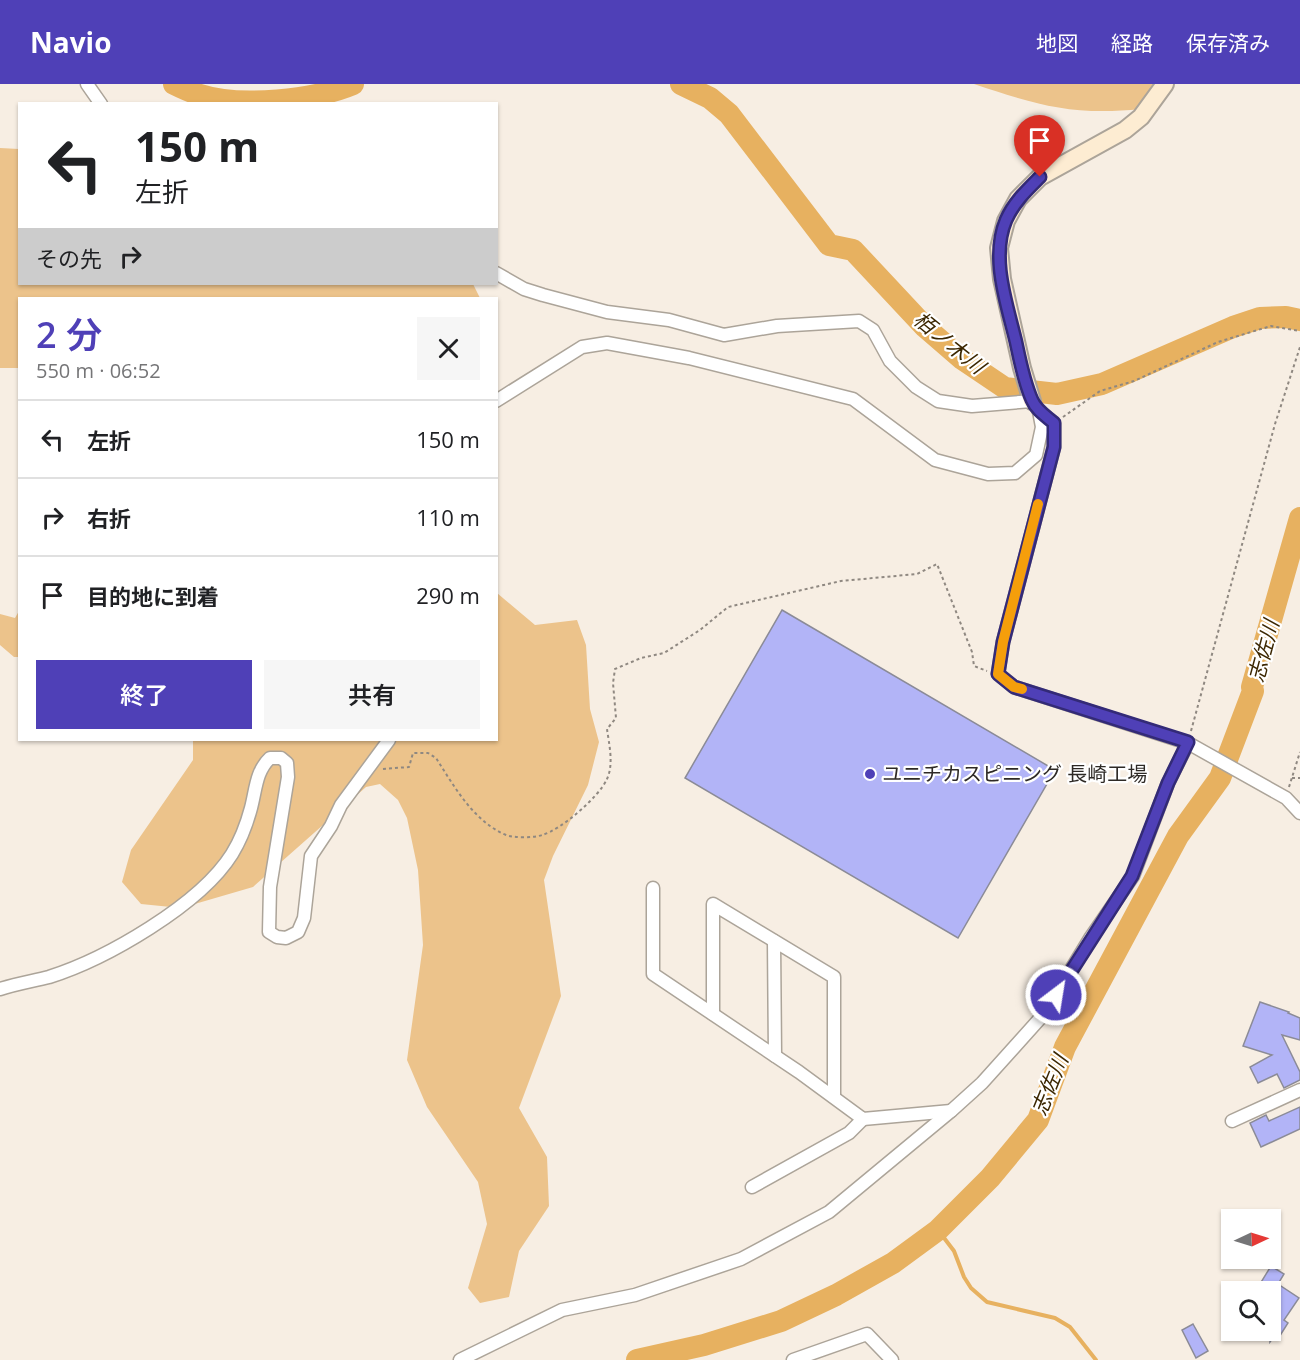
<!DOCTYPE html>
<html lang="ja">
<head>
<meta charset="utf-8">
<style>
	body { margin:0; font-family:"Open Sans","Noto Sans JP",sans-serif; background:#f6f6f6; color:#202124; height:100vh; display:flex; flex-direction:column; font-size:22px; white-space:nowrap }
	* { box-sizing:border-box; margin:0 }
	p { font-size:20px; color:#757577 }
	.icon { flex:none; width:33px; height:33px; fill:none; stroke:currentColor; stroke-width:2; stroke-linecap:round; stroke-linejoin:round }
	.map { position:relative; flex:1; overflow:hidden }
	.details { position:absolute; left:18px; top:213px; width:480px; height:444px; display:flex; flex-direction:column; background:#fff; border-radius:0px; box-shadow:0 2px 4px #0004 }
	.details>* { flex:none }
	.banner { position:absolute; left:18px; top:18px; width:480px; height:183px; border-radius:0px; box-shadow:0 2px 4px #0004; background:#fff; color:#202124; overflow:hidden }
	.needle { width:39px; rotate:86deg }
	.tools { position:absolute; left:1221px; top:1125px; display:grid; gap:12px }
	.tools a { display:grid; place-items:center; width:60px; height:60px; border-radius:0px; background:#fff; box-shadow:0 2px 4px #0004; font-size:30px }
	.pin { position:absolute; display:grid; place-items:center; width:51px; height:51px; color:#fff; margin:-62px -26px; border-radius:50% 50% 50% 0; rotate:-45deg; box-shadow:0 0 6px #0007 }
	.pin .icon { rotate:45deg }
	.me { position:absolute; width:66px; margin:-33px; rotate:31deg; stroke-linejoin:round; filter:drop-shadow(0 0 4px #0008) }
	.turn { display:flex; align-items:center; gap:21px; height:126px; padding:0 18px; font-size:27px }
	.turn .icon { width:78px; height:78px; stroke-width:2.5 }
	.turn b { display:block; font-size:42px; line-height:51px }
	.then { display:flex; align-items:center; height:57px; padding:0 18px; background:#0003; gap:12px; font-size:22px }
	.round { display:grid; place-items:center; flex:none; width:63px; height:63px; border-radius:0px; background:#f6f6f6 }
	.overview { display:flex; align-items:center; justify-content:space-between; height:102px; padding:0 18px }
	h1 { font-size:36px; font-weight:600; line-height:45px; color:#4f40b7 }
	.action { display:flex; gap:12px; margin-top:auto; padding:12px 18px }
	.action a { flex:1; height:69px; border-radius:0px; background:#4f40b7; color:#fff; font-size:24px; font-weight:600; line-height:69px; text-align:center }
	.action a+a { background:#f6f6f6; color:#202124 }
	ul { padding:0; list-style:none }
	li { display:flex; align-items:center; gap:18px; height:78px; padding:0 18px; border-top:2px solid #e0e0e0 }
	li div { flex:1 }
	li b { display:block; font-size:22px }
	li em { font-style:normal }
	header { display:flex; align-items:center; gap:36px; box-sizing:border-box; height:84px; padding:0 30px; background:#4f40b7; color:#fff }
	header strong { font-size:28px }
	nav { display:flex; gap:33px; margin-inline-start:auto; font-size:21px }
	.map>svg:first-child { display:block }
	.green { fill:#ecc38b }
	.lines { fill:none; stroke-linecap:round; stroke-linejoin:round }
	.stream { stroke:#e7b160; stroke-width:4 }
	.river { stroke:#e7b160; stroke-width:22 }
	.building { fill:#b2b4f7; stroke:#8b8b97; stroke-width:1.5 }
	.street-casing { stroke:#aca499; stroke-width:15 }
	.secondary-casing { stroke:#aca499; stroke-width:20 }
	.path { stroke:#8f8881; stroke-width:2; stroke-dasharray:3 3; stroke-linecap:butt }
	.street { stroke:#fff; stroke-width:12 }
	.secondary { stroke:#fdecd2; stroke-width:16 }
	.route-casing { stroke:#332a77; stroke-width:15 }
	.route { stroke:#4f40b7; stroke-width:10 }
	.slow { stroke:#f59e0b; stroke-width:10 }
	.poi-dot { fill:#4f40b7; stroke:#fff; stroke-width:2 }
	.labels { text-anchor:middle; stroke-width:4.5; stroke-linejoin:round; paint-order:stroke }
	.poi-label { font-size:20px; fill:#2e2a26; stroke:#fff; text-anchor:start }
	.water-label { font-size:21px; font-style:italic; fill:#3c2702; stroke:#fff }
</style>
</head>
<body>
<header>
<strong>Navio</strong>
<nav><a>地図</a><a>経路</a><a>保存済み</a></nav>
</header>
<div class="map">
<svg width="1300" height="1276" viewBox="0 0 1300 1276">
	<rect width="100%" height="100%" fill="#f7eee3"/>
	<!-- green -->
	<g class="green">
		<path d="M974,0h189l-22,25c-68,7 -104,-4 -167,-25z"/>
		<polygon points="0,64 19,65 20,200 473,200 480,214 20,214 19,284 0,284"/>
		<polygon points="497,509 535,541 577,536 586,561 590,625 599,658 588,701 553,772 544,796 561,912 519,1024 547,1073 549,1122 519,1167 509,1213 480,1219 468,1204 487,1140 478,1098 427,1023 407,976 423,861 418,786 407,734 398,716 380,700 366,703 253,803 181,824 141,820 122,798 131,766 193,676 193,656 496,656"/>
		<polygon points="19,527 19,573 14,573 0,561 0,530 15,534"/>
	</g>
	<g class="lines">
		<!-- stream -->
		<polyline class="stream" points="938,1146 954,1167 964,1193 971,1204 987,1218 1055,1234 1070,1243 1096,1276"/>
		<!-- river -->
		<g class="river">
			<path d="M174,0c8,4 17,8 26,11 40,13 115,5 153,-11"/>
			<polyline points="681,0 710,14 729,30 829,161 853,166 925,243 962,275 1005,304 1057,310 1102,300 1233,243 1260,234 1286,233 1300,236"/>
			<polyline points="637,1276 704,1261 781,1237 836,1211 893,1179 938,1146 990,1094 1038,1036 1065,963 1178,752 1220,694 1253,607 1252,603 1300,434"/>
		</g>
	</g>
	<!-- building -->
	<g class="building">
		<polygon points="782,526 1055,686 958,854 685,694"/>
		<polygon points="1260,918 1289,928 1288,929 1300,934 1300,956 1282,951 1300,988 1300,996 1284,1004 1277,990 1258,999 1250,983 1272,971 1243,962"/>
		<polygon points="1300,1023 1300,1045 1261,1063 1250,1039 1266,1031 1269,1037"/>
		<polygon points="1271,1182 1284,1190 1278,1200 1299,1214 1284,1236 1288,1239 1281,1250 1278,1247 1270,1258 1270,1208 1255,1208"/>
		<polygon points="1193,1240 1208,1267 1196,1274 1182,1246"/>
	</g>
	<g class="lines">
		<defs>
			<g id="street">
				<polyline points="87,0 101,20"/>
				<polyline points="496,189 524,205 543,211 607,228 669,236 724,251 777,242 859,237 873,246 890,277 916,303 938,317 972,322 1032,317 1039,327 1054,339 1054,363 1003,558 998,590 1014,603 1188,659 1286,714 1300,729"/>
				<polyline points="496,317 582,263 607,259 689,274 853,315 935,376 988,390 1015,389 1036,371 1042,343 1039,327"/>
				<polyline points="653,804 653,890 799,988 863,1035 951,1027"/>
				<polyline points="774,857 775,972"/>
				<path d="M0,905c16,-5 33,-8 49,-12 57,-18 151,-72 183,-123 8,-13 15,-31 19,-46 5,-19 5,-37 19,-50h11l6,5 1,14 -18,110 -1,45 8,5 9,1 12,-6 6,-14 7,-62 20,-30 10,-21 48,-65"/>
				<polyline points="713,930 713,820 834,893 834,1013"/>
				<polyline points="1232,1037 1300,1006"/>
				<polyline points="752,1103 849,1049 863,1035"/>
				<polyline points="460,1276 562,1226 635,1211 741,1175 829,1128 951,1027 982,999 1044,930 1091,853 1133,792 1168,699 1188,659"/>
				<polyline points="793,1276 867,1250 892,1276"/>
			</g>
			<polyline id="secondary" points="1032,317 1022,284 1002,195 999,164 1006,137 1018,115 1040,93 1125,46 1141,33 1165,0"/>
		</defs>
		<!-- street casing -->
		<use href="#street" class="street-casing"/>
		<!-- secondary casing -->
		<use href="#secondary" class="secondary-casing"/>
		<!-- path -->
		<g class="path">
			<polyline points="1063,333 1100,307 1134,297 1218,258 1271,242 1300,247"/>
			<polyline points="1191,647 1275,340 1300,263"/>
			<path d="M383,685l26,-2 4,-14h15l8,5c18,28 37,63 70,77 7,3 28,3 36,0 19,-5 57,-38 65,-56 7,-15 2,-35 0,-50l9,-11 -3,-35 2,-14 26,-11 23,-5 36,-23 28,-23 113,-26 76,-7 20,-10 35,88 2,14 13,5"/>
			<polyline points="1292,694 1300,694"/>
			<polyline points="1289,703 1300,668"/>
		</g>
		<!-- street -->
		<use href="#street" class="street"/>
		<!-- secondary -->
		<use href="#secondary" class="secondary"/>
	</g>
	<g class="lines">
		<defs>
			<path id="route" d="M1040,93c-13,13 -26,25 -34,43 -16,38 1,84 10,122 4,19 8,40 16,58 4,10 14,16 22,23v24l-51,195 -5,32 16,13 174,55 -20,41 -36,93 -76,119"/>
		</defs>
		<!-- route casing -->
		<use href="#route" class="route-casing"/>
		<!-- route -->
		<use href="#route" class="route"/>
		<!-- slow -->
		<polyline class="slow" points="1022,605 1014,603 998,590 1003,558 1038,420"/>
	</g>
	<!-- markers -->
	<circle class="poi-dot" cx="870" cy="690" r="6"/>
	<g class="labels">
		<!-- poi labels -->
		<g class="poi-label">
			<text x="882" y="697">ユニチカスピニング 長崎工場</text>
		</g>
		<!-- water labels -->
		<g class="water-label">
			<text transform="translate(949 259) rotate(39)" y="7">栢ノ木川</text>
			<text transform="translate(1264 567) rotate(-75)" y="7">志佐川</text>
			<text transform="translate(1050 1001) rotate(-68)" y="7">志佐川</text>
		</g>
	</g>
</svg>
<div class="tools">
<a><svg class="needle" viewBox="-14 -14 28 28"><path d="M0-13l5 13h-10z" fill="#e53935"/><path d="M0 13l5-13h-10z" fill="#757577"/></svg></a>
<a><svg class="icon" aria-label="search" viewBox="0 0 24 24"><circle cx="10" cy="10" r="6"/><path d="M15 15l6 6"/></svg></a>
</div>
<div class="pin" style="left:1040px;top:93px;background:#d93025"><svg class="icon" aria-label="arrive" viewBox="0 0 24 24"><path d="M6 21V4h12l-3 4 3 4H6"/></svg></div>
<svg class="me" style="left:1056px;top:911px" viewBox="-20 -20 40 40"><circle r="17" fill="#4f40b7" stroke="#fff" stroke-width="3"/><path d="M0-11L8 9 0 5-8 9z" fill="#fff"/></svg>
<div class="banner">
<div class="turn"><svg class="icon" aria-label="left" viewBox="0 0 24 24"><path d="M17 20v-9H6M10 6l-5 5 5 5"/></svg><div><b>150 m</b>左折</div></div>
<div class="then">その先<svg class="icon" aria-label="right" viewBox="0 0 24 24"><path d="M7 20v-9h11M14 6l5 5-5 5"/></svg></div>
</div>
<section class="details">
<div class="overview"><div><h1>2 分</h1><p>550 m · 06:52</p></div><a class="round"><svg class="icon" aria-label="close" viewBox="0 0 24 24"><path d="M6 6l12 12M18 6L6 18"/></svg></a></div>
<ul>
<li><svg class="icon" aria-label="left" viewBox="0 0 24 24"><path d="M17 20v-9H6M10 6l-5 5 5 5"/></svg><div><b>左折</b></div><em>150 m</em></li>
<li><svg class="icon" aria-label="right" viewBox="0 0 24 24"><path d="M7 20v-9h11M14 6l5 5-5 5"/></svg><div><b>右折</b></div><em>110 m</em></li>
<li><svg class="icon" aria-label="arrive" viewBox="0 0 24 24"><path d="M6 21V4h12l-3 4 3 4H6"/></svg><div><b>目的地に到着</b></div><em>290 m</em></li>
</ul>
<div class="action"><a>終了</a><a>共有</a></div>
</section>
</div>
</body>
</html>
